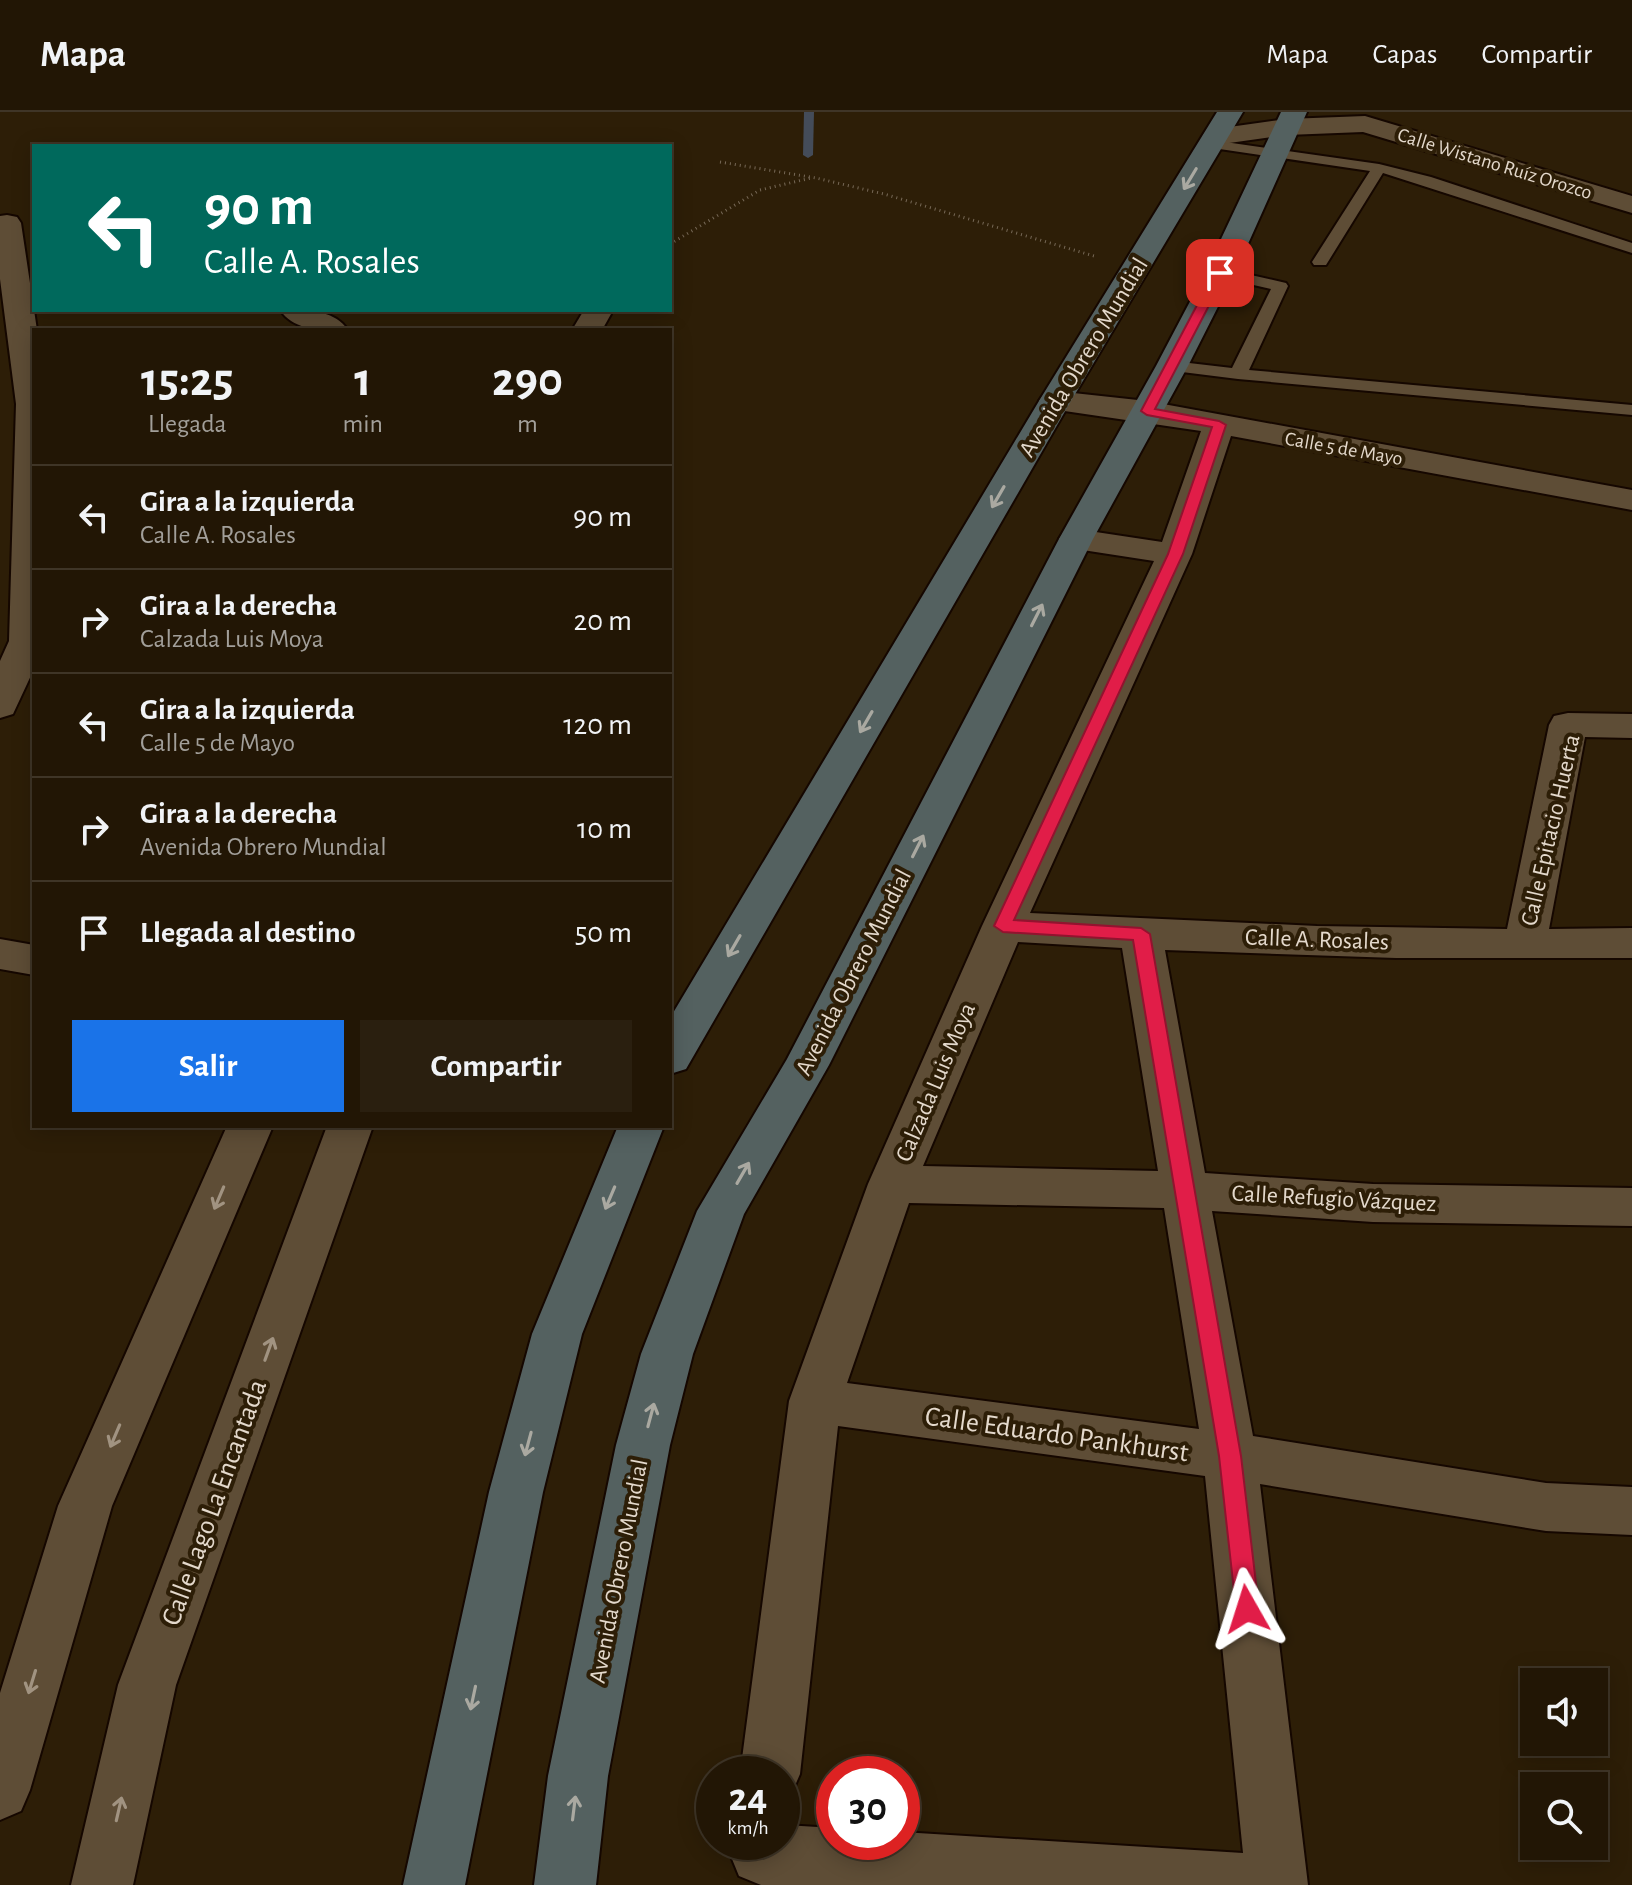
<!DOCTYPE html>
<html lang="es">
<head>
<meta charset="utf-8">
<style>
	body { margin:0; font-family:"Alegreya Sans",sans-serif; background:#2a1f0f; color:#f1f3f6; height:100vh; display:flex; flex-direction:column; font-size:30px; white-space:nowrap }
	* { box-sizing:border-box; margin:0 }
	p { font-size:26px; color:#a29f9a }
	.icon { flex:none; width:44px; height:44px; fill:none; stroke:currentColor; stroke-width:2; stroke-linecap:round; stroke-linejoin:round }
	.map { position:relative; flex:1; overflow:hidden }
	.panel { position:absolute; left:32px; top:216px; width:640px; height:800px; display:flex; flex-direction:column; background:#221605; border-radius:0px; box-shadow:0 4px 20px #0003,0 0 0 2px #3f3527 }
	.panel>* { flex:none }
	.guide { position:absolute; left:32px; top:32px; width:640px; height:168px; border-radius:0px; box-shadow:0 4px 20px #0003,0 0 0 2px #3f3527; background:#00695c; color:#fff; overflow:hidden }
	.tools { position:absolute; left:1520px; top:1556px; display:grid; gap:16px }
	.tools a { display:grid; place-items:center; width:88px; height:88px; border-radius:0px; background:#221605; box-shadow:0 4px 20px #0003,0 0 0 2px #3f3527; font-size:40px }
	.speed { position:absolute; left:696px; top:1644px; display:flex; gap:16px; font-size:40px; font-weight:700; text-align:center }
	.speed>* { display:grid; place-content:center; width:104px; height:104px; border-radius:50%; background:#221605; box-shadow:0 4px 20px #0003,0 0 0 2px #3f3527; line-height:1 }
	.speed small { font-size:20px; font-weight:400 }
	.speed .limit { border:12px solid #d22; background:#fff; color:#111 }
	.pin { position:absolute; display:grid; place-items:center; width:68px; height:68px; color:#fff; margin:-34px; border-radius:16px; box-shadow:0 4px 12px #0006 }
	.me { position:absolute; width:88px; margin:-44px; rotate:354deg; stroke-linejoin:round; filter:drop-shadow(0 0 6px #0008) }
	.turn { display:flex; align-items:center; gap:28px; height:168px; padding:0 40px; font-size:36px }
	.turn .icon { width:104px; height:104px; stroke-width:2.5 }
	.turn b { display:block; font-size:56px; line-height:68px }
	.eta { display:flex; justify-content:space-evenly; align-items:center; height:136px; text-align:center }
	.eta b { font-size:48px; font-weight:700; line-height:56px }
	.button { display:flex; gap:16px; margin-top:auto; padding:16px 40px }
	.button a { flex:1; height:92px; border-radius:0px; background:#1a73e8; color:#fff; font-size:32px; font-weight:700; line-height:92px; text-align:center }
	.button a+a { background:#2a1f0f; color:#f1f3f6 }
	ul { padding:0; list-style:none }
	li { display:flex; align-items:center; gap:24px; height:104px; padding:0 40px; border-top:2px solid #3f3527 }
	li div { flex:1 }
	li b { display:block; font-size:30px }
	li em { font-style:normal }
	header { display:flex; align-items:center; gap:48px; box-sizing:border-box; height:112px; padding:0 40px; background:#221605; border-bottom:2px solid #3f3527 }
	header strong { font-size:38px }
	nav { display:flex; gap:44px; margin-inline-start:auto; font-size:28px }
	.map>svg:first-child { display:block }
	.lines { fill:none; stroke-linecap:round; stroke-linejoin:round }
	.stream { fill:#444c59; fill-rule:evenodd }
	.lane-casing { stroke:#150700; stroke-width:4 }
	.street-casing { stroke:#150700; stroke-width:4 }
	.secondary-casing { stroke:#150700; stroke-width:4 }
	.path { stroke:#776957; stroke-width:3; stroke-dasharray:1 4; stroke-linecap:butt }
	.lane { fill:#5e4d36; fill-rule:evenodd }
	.street { fill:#5e4d36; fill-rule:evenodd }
	.secondary { fill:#546160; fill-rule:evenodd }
	.oneway { stroke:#aaa9a1 }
	.oneway2 { stroke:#a19381 }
	.route { fill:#e11d48; stroke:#92132f; stroke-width:2 }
	.labels { text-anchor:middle; stroke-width:8; stroke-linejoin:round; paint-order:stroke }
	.far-street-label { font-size:20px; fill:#e4d9cc; stroke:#2d1e07 }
	.street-label { font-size:24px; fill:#e4d9cc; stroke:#2d1e07 }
	.near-street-label { font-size:28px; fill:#e4d9cc; stroke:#2d1e07 }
</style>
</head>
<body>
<header>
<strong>Mapa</strong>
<nav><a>Mapa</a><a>Capas</a><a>Compartir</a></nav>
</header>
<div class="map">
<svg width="1632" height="1773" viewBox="0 0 1632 1773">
	<rect width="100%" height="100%" fill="#2d1e07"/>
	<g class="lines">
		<!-- stream -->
		<polygon class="stream" points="804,0 814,0 813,43 808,46 803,43"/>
		<defs>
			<g id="lane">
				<polygon points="1211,28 1379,52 1431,65 1632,131 1632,141 1383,61 1326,153 1314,153 1312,150 1370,59 1206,35 1206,29"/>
				<polygon points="1220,156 1286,171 1288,174 1249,258 1632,293 1632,303 1238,267 1166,258 1164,254 1172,249 1232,256 1271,177 1214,164 1212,161"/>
			</g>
			<g id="street">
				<polygon points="1365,4 1632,84 1632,101 1363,20 1287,23 1215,33 1206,31 1202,25 1206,19 1215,17 1287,7"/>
				<polygon points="7,103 17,105 21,111 37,218 34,218 34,557 13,602 0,606 0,549 9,529 16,292 0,167 0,104"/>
				<path d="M280,198c24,0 53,-2 68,20 -24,0 -53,2 -68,-20z"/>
				<polygon points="584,198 608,198 611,202 602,218 572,218"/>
				<path d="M1055,279l92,10 485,89v20l-401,-74 -39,118 -162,359 287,13 190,3 42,-204 5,-9 14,-3 64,1v24l-47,-1 -36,192 83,-1v30h-236l-231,-8 40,223 168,11 259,4v38l-259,-4 -161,-11 41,225 293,47 86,4v48l-86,-4 -286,-47 48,401h-547l-22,-9 -9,-22 1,-12h51v-22l3,5 49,3v14h68v-10l341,21 -38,-377 -367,-50 -38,348 -9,21 -9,3v-24h-42l49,-373 79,-217 114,-258 172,-365 -78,-12 -12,-3 -5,-7 5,-7 12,-3 86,13 39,-111 -157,-23 -5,-7 5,-7zM1018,830l104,6 36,223 -235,-5zM909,1091l255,5 35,221 -352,-46z"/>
				<polygon points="0,827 34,833 34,863 0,857"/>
				<polygon points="227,1014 273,1014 112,1394 30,1678 21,1699 0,1708 0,1581 58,1394"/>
				<polygon points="327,1014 373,1014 176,1573 133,1773 71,1773 118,1573"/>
			</g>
			<g id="secondary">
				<polygon points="1217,0 1243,0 1071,289 686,957 670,962 670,906 1039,289"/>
				<polygon points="1281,0 1307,0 1235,161 1188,254 1093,427 829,953 744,1102 693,1242 670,1333 608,1664 596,1773 534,1773 548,1664 616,1333 641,1242 697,1099 787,947 1059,427 1156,254 1205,161"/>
				<polygon points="618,1014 664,1014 582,1222 543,1380 465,1773 403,1773 489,1380 532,1222"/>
			</g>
		</defs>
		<!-- lane casing -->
		<use href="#lane" class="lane-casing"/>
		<!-- street casing -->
		<use href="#street" class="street-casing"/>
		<!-- secondary casing -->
		<use href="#secondary" class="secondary-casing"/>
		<!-- path -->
		<g class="path">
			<polyline points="720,50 816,66 884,82 1094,144"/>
			<polyline points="670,132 760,78 811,66"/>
		</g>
		<!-- lane -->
		<use href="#lane" class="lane"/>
		<!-- street -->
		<use href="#street" class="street"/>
		<!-- secondary -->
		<use href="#secondary" class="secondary"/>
	</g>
	<!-- one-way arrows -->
	<defs><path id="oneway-shaft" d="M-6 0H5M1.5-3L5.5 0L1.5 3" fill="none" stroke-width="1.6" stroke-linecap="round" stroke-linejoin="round" transform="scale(2)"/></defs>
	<g class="oneway">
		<use href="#oneway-shaft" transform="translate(1190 67) rotate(121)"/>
		<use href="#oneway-shaft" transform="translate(998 385) rotate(120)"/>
		<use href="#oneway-shaft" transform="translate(1037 503) rotate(-63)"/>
		<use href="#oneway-shaft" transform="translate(866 610) rotate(120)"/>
		<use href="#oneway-shaft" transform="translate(918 734) rotate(-63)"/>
		<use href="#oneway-shaft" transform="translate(734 834) rotate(120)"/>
		<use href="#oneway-shaft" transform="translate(743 1061) rotate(-60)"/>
		<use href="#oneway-shaft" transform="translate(610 1086) rotate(113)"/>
		<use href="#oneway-shaft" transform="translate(651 1303) rotate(-75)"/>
		<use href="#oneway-shaft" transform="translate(528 1332) rotate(105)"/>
		<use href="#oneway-shaft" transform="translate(473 1586) rotate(102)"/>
		<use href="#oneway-shaft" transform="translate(574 1696) rotate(-83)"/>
	</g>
	<g class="oneway2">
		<use href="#oneway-shaft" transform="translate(219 1086) rotate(113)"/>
		<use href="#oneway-shaft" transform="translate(269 1237) rotate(-70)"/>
		<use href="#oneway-shaft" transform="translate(115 1324) rotate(113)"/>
		<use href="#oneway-shaft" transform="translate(32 1570) rotate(107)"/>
		<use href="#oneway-shaft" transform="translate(119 1697) rotate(-77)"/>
	</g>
	<!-- route -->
	<polygon class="route" points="1220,157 1226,161 1155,297 1219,309 1226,313 1183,442 1014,808 1141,816 1150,822 1241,1344 1259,1497 1255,1505 1247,1508 1239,1505 1236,1497 1219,1344 1133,828 1003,820 994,814 1168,442 1212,315 1147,303 1141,299 1214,161"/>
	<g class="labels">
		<!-- far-street labels -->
		<g class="far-street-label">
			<text transform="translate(1495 51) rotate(17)" y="7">Calle Wistano Ruíz Orozco</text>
			<text transform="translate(1344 336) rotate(10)" y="7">Calle 5 de Mayo</text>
		</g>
		<!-- street labels -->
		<g class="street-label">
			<text transform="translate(1083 245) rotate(-59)" y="8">Avenida Obrero Mundial</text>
			<text transform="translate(1550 718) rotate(-77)" y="8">Calle Epitacio Huerta</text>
			<text transform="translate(1317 827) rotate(2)" y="8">Calle A. Rosales</text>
			<text transform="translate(853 860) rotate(-63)" y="8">Avenida Obrero Mundial</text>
			<text transform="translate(935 970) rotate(-67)" y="8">Calzada Luis Moya</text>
			<text transform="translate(1334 1086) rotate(3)" y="8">Calle Refugio Vázquez</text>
			<text transform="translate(618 1459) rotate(-79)" y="8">Avenida Obrero Mundial</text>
		</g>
		<!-- near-street labels -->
		<g class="near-street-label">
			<text transform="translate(1057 1321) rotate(8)" y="10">Calle Eduardo Pankhurst</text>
			<text transform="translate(213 1390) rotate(-70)" y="10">Calle Lago La Encantada</text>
		</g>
	</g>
</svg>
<div class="tools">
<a><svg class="icon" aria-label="sound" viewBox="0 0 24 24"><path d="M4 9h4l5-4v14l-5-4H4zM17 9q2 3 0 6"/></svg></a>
<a><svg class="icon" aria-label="search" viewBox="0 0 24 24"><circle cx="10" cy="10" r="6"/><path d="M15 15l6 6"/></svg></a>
</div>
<div class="speed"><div>24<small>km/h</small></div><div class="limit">30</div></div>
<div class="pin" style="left:1220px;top:161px;background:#d93025"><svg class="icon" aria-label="arrive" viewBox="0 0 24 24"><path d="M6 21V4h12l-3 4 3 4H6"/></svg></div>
<svg class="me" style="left:1247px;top:1497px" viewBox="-20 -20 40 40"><path d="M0-17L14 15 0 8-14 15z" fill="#e11d48" stroke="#fff" stroke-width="4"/></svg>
<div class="guide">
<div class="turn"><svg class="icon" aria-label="left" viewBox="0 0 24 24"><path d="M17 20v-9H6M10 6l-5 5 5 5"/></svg><div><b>90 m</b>Calle A. Rosales</div></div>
</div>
<section class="panel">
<div class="eta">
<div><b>15:25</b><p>Llegada</p></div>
<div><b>1</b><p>min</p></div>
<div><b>290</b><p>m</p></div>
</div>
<ul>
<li><svg class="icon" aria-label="left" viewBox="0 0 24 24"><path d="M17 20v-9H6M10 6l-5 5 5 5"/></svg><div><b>Gira a la izquierda</b><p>Calle A. Rosales</p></div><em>90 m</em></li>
<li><svg class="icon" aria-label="right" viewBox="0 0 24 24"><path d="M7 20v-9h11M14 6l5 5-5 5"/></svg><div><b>Gira a la derecha</b><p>Calzada Luis Moya</p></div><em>20 m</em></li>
<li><svg class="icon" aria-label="left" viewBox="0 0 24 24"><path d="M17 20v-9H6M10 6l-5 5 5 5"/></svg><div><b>Gira a la izquierda</b><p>Calle 5 de Mayo</p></div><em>120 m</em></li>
<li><svg class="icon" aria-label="right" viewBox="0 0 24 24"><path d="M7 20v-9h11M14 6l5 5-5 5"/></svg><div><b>Gira a la derecha</b><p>Avenida Obrero Mundial</p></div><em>10 m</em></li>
<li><svg class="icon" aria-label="arrive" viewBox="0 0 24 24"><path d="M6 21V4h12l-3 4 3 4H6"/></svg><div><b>Llegada al destino</b></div><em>50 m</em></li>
</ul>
<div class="button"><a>Salir</a><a>Compartir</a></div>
</section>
</div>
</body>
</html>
